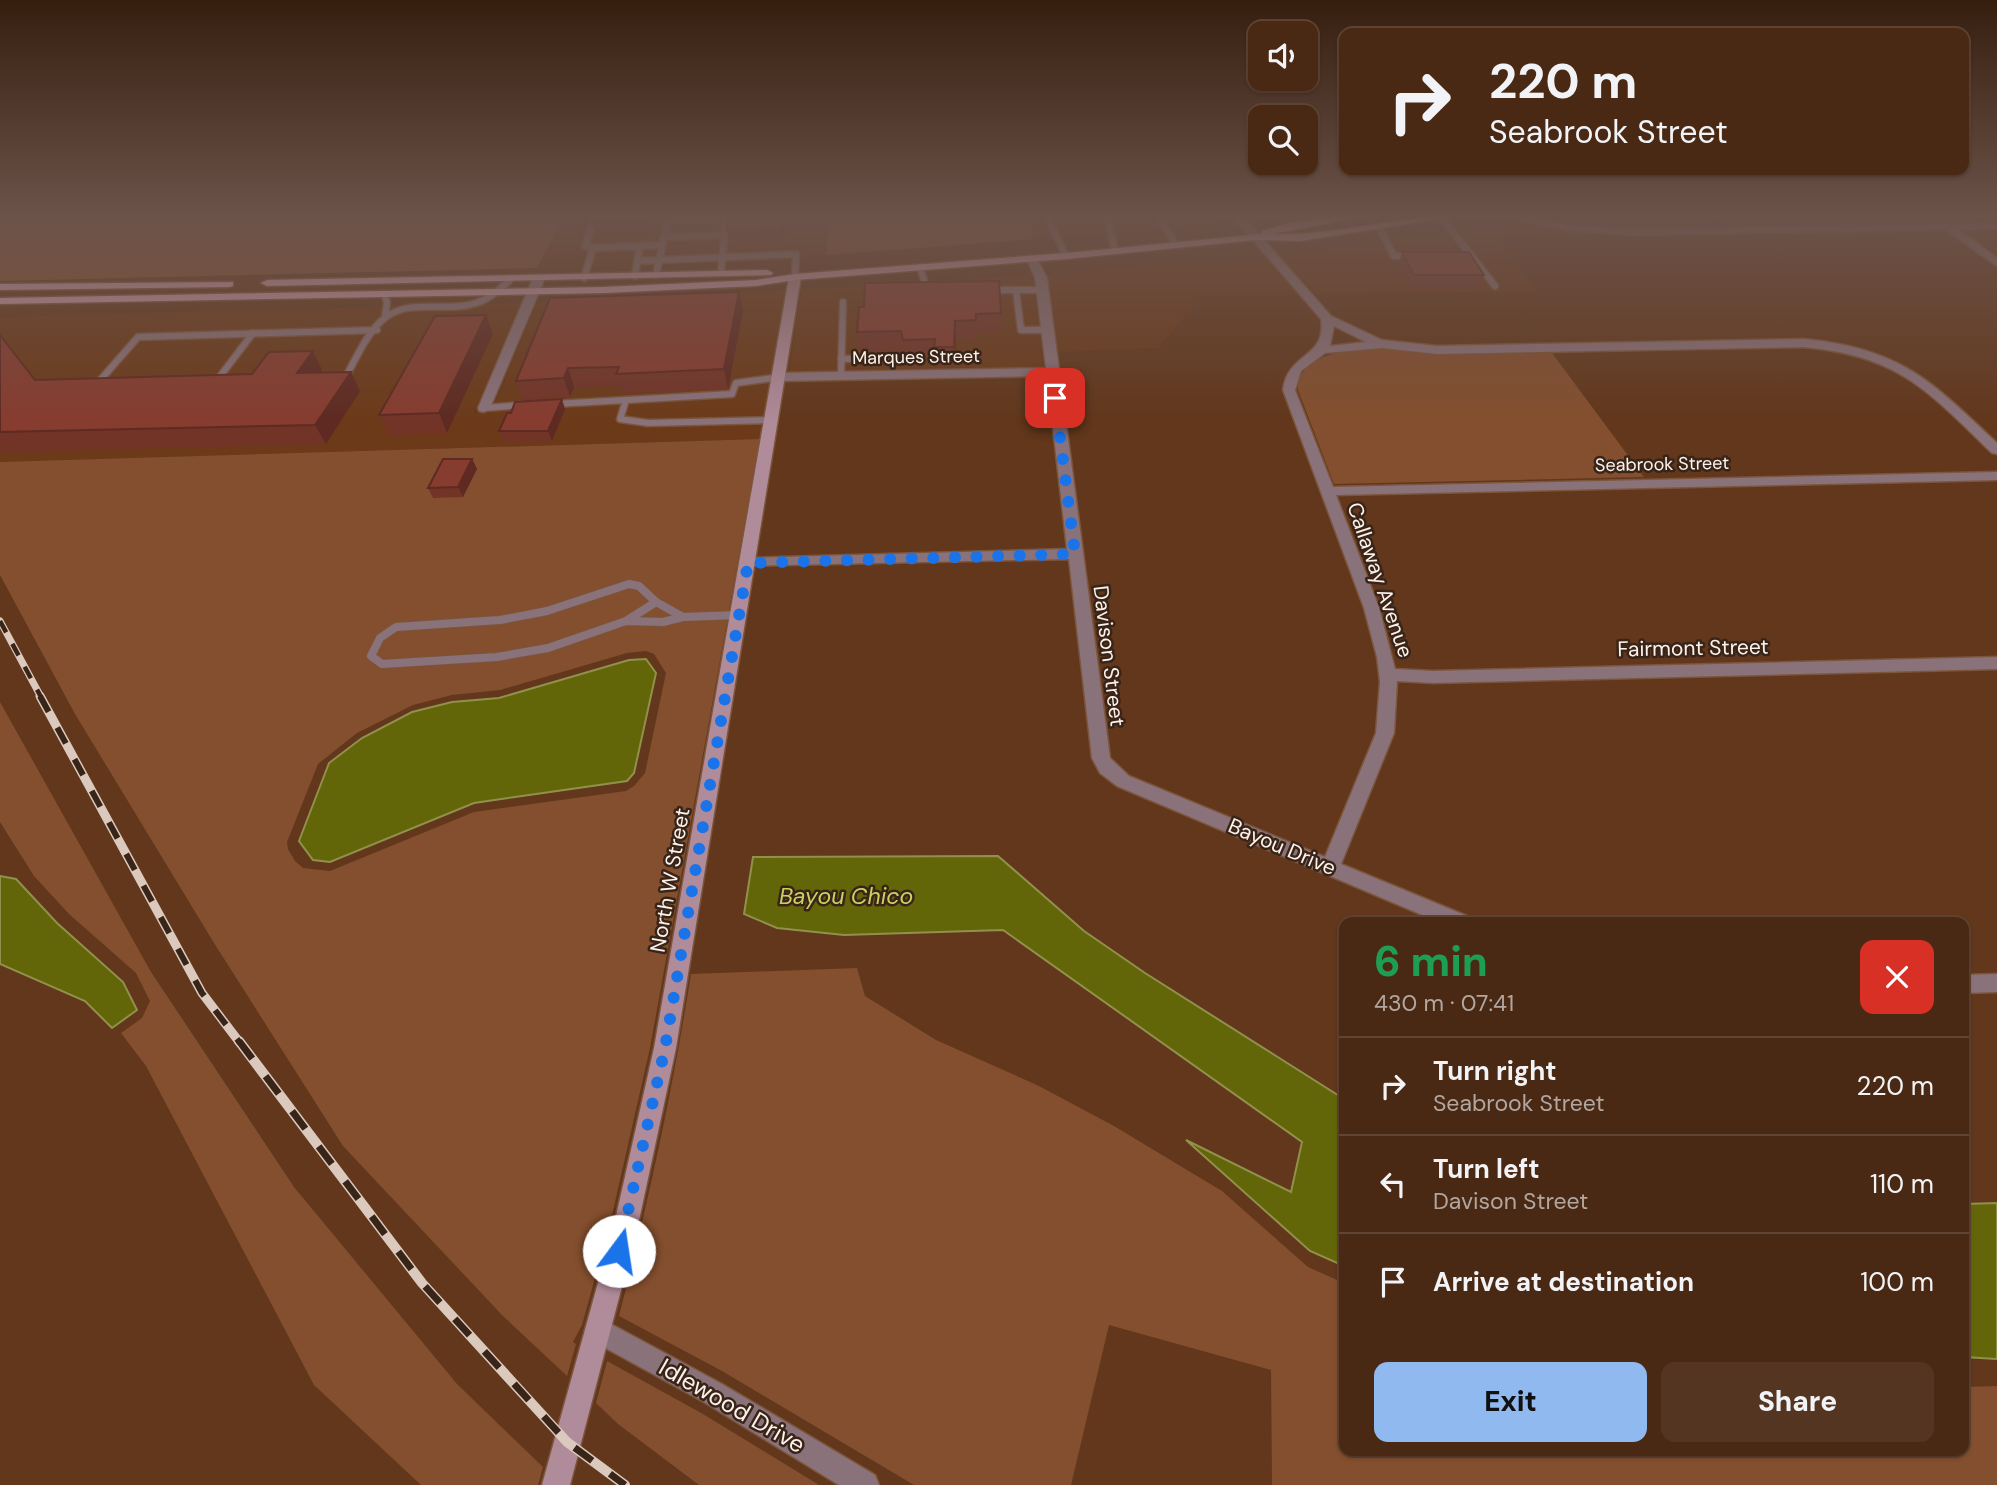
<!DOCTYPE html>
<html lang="en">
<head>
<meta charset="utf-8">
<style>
	body { margin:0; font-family:"DM Sans",sans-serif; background:#543522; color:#f1f3f6; height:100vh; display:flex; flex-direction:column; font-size:26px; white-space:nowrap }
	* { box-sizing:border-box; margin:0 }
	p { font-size:23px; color:#b2a6a0 }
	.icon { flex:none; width:38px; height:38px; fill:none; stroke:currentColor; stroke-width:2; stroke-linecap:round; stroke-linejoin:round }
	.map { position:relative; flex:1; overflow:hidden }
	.details { position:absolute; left:1339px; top:917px; width:630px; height:539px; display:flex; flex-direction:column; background:#4a2914; border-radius:14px; box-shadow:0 2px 5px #0004,0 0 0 2px #614534 }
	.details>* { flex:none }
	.hud { position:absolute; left:1339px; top:28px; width:630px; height:147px; border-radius:14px; box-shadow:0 2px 5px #0004,0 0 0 2px #614534; background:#4a2914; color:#f1f3f6; overflow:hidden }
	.buttons { position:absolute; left:1248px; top:21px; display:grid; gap:14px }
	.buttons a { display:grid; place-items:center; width:70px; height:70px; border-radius:14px; background:#4a2914; box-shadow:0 2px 5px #0004,0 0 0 2px #614534; font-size:35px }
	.pin { position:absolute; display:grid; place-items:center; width:60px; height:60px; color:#fff; margin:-30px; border-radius:14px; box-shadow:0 4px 10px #0006 }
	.me { position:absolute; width:77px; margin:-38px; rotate:14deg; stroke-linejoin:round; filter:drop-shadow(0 0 5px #0008) }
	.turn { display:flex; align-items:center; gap:24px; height:147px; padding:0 35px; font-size:32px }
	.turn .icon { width:91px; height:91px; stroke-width:2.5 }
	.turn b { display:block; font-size:49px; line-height:60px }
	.round { display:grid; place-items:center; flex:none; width:74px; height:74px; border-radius:14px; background:#543522 }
	.headline { display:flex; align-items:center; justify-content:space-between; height:119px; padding:0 35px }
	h1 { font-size:42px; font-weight:800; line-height:52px; color:#1e9e55 }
	.action { display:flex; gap:14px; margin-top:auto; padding:14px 35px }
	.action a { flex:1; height:80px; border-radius:14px; background:#90b9f0; color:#111; font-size:28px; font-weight:800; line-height:80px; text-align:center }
	.action a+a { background:#543522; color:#f1f3f6 }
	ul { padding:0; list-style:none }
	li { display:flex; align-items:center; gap:21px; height:98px; padding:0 35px; border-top:2px solid #614534 }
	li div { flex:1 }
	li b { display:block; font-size:26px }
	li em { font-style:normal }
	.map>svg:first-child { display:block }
	.built { fill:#6c3a19 }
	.green { fill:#844f2e; fill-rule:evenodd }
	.water { fill:#636608; stroke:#91904c; stroke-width:2 }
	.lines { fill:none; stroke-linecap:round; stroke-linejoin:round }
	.service-far1-casing { stroke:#7b553c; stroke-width:9 }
	.service-casing { stroke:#7b553c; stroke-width:10 }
	.minor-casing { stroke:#7b553c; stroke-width:3 }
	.secondary-casing { stroke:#7b553c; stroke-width:3 }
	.primary-casing { stroke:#7b553c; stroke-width:3 }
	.service-far1 { stroke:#8a727b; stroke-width:6 }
	.service { stroke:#8a727b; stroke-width:8 }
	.minor { fill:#8a727b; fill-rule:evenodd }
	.secondary { fill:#b08b9a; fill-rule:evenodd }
	.primary { fill:#ce9db2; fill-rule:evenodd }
	.rail-far2-casing { stroke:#dbc9be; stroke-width:7 }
	.rail-far1-casing { stroke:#dbc9be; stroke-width:9 }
	.rail-casing { stroke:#dbc9be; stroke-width:10 }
	.rail-far2 { stroke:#392418; stroke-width:4.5; stroke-dasharray:13; stroke-linecap:butt }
	.rail-far1 { stroke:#392418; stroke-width:6; stroke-dasharray:18; stroke-linecap:butt }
	.rail { stroke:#392418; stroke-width:7; stroke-dasharray:22; stroke-linecap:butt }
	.wall { fill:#733428 }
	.shaded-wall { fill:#5e2a21 }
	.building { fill:#863c2f; stroke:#5e2a21; stroke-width:2 }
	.route { stroke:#1a73e8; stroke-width:12; stroke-dasharray:0 21.6 }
	.labels { text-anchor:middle; stroke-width:5; stroke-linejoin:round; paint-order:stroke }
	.far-street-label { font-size:18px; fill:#fdf2eb; stroke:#392418 }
	.street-label { font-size:21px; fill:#fdf2eb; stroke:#392418 }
	.water-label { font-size:23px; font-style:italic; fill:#cbd161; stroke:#392418 }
	.near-street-label { font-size:24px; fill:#fdf2eb; stroke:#392418 }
</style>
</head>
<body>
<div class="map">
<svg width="1997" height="1485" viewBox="0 0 1997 1485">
	<rect width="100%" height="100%" fill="#62371b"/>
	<!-- built -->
	<g class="built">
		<polygon points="565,215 829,215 826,255 730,261 537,268"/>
		<polygon points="1030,215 1229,215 1234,220 1158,230 1033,239"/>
		<polygon points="1565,215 1702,215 1713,227 1611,227 1535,220"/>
		<polygon points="1716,215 1927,215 1937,223 1727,226"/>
		<polygon points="1512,223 1619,235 1500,238 1536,291 1315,294 1279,255"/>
		<polygon points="1264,256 1299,294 1192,296 1195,304 1158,348 1058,352 1047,274"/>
		<polygon points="1032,275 1043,367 789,372 801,290"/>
		<polygon points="785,290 760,439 0,462 0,317 521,303 474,413 491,413 537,303"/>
	</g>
	<!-- green -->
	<g class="green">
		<polygon points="0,215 565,215 537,268 0,281"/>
		<polygon points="829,215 1030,215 1033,239 826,255"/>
		<path d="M1381,349l58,6 113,-2 92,124 -310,7 -36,-94c0,-39 55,-40 83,-41z"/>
		<path d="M760,439l-110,609 -40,176 -28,101 -9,17 3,2 -9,32 -65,-61 -159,-169 -129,-203 -139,-229 -75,-139v-113zM646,651l8,3 12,19 -21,100 -11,13 -8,5 -152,21 -144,59 -27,-3 -8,-7 -7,-12 -1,-7 31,-78 39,-31 56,-28 39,-10 48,-5 127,-37z"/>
		<polygon points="0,702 151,972 294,1187 457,1384 543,1467 538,1485 421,1485 314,1385 146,1066 121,1033 142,1018 150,1001 136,973 69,914 34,876 0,822"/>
		<path d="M857,968l8,28 71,44 101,45 77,41 108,65 86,76 36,16v168h620v-64l33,-1v99h-725l-1,-115 -162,-45 -38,160h-157l-192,-114 -103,-55c29,-113 54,-227 72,-342z"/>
		<polygon points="607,1361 703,1414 819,1485 699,1485 618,1424 596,1403"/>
	</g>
	<!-- water -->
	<g class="water">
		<polygon points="646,659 656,673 634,773 627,781 474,803 330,862 313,860 299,841 329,763 362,738 412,712 452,702 499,698 629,660"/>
		<polygon points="998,856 1084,931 1145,973 1344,1099 1344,1266 1310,1251 1186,1140 1291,1192 1302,1142 1003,930 844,935 777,928 744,914 753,857"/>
		<polygon points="0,876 16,879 57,923 123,982 137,1010 112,1028 85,1001 0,964"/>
		<polygon points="1997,1203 1997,1359 1964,1357 1964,1204"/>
	</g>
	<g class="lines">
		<defs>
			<g id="service-far1">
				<polyline points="1046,215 1066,256"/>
				<polyline points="1107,215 1115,251"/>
				<polyline points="1157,215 1176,245"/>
				<polyline points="1442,218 1495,286"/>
				<polyline points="1379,227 1394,256 1412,256"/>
				<polyline points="663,237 725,235"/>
				<polyline points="640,246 662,245"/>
				<polyline points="593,248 585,246 594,220"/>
				<polyline points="637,261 796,254 795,277"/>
				<polyline points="920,267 927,290 932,290"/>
				<polyline points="656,275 668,220 726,219 721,272"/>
				<polyline points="584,278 593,248 640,246 635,276"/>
				<polyline points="988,290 1042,290"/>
				<polyline points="1016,290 1021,330 1047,330"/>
				<polyline points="384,294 387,302 385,317"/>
				<polyline points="841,359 899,358"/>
				<polyline points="841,376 843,302"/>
				<path d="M344,380c11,-19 23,-49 42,-63 26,-19 60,-4 90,-14 14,-4 24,-14 35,-24"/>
				<polyline points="215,383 253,333"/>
				<polyline points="96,385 138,337 377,330"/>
				<polyline points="554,404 626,400"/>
				<polyline points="484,408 522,405"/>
				<polyline points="773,420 648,423 620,419 626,400 732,394 736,383 780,377"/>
			</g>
			<g id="service">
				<polygon points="629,584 639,586 656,602 683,617 663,622 626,621 548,648 497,657 382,664 371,656 380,638 396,627 500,620 547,611"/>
				<polyline points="683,617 739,615"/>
				<polyline points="626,621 656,602"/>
			</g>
			<g id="minor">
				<path d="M1231,215h11l89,101 51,24 55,6 367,-7c97,10 125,40 193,104v11l-5,-1c-65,-63 -93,-97 -188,-106l-367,7 -55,-6 -57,5 -24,18 -6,19 38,97 664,-15v8l-661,15 43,113 16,61 38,2 564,-14v12l-564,14 -36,-2 -3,52 -53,131 126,52 3,6h-31l-322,-136 -17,-13 -8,-15 -23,-199 -326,7 -3,-3 3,-3 5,-2 319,-9 -20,-173 -267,5 -6,-4 6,-4 266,-5 -11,-90 -8,-19 9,-2 11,21 63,480 19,18 196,81 51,-124 4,-51 -3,-25 -13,-49 -81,-218c5,-39 44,-31 38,-71zM1334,326l32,16 -36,4z"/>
				<polygon points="1495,215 1518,215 1569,225 1633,229 1940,224 1945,221 1951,224 1997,223 1997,229 1959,230 1997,258 1997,266 1946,230 1633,235 1569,231"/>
				<polygon points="539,275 545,278 490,408 484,412 479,411 478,408 533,278"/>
				<polygon points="1997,974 1997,992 1964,993 1964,975"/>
				<polygon points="598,1317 722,1384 875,1475 879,1485 839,1485 704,1402 589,1339 585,1330 589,1321"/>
			</g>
			<polygon id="secondary" points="795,274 801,277 676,1048 638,1225 570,1485 542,1485 614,1225 654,1048 789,277"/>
			<g id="primary">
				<path d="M1342,215h29l-98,19c65,2 127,-19 192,-19l-165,26 -44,-1 -190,19 -271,21 -39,6 -153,7 -603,11v-6l603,-11 153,-7 39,-6 271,-21 195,-19 1,-3 27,-8z"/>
				<polygon points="767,270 773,273 771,275 267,286 261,283 267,280"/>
				<polygon points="233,282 233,286 229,287 0,290 0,284"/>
			</g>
		</defs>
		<!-- service-far1 casing -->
		<use href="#service-far1" class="service-far1-casing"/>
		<!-- service casing -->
		<use href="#service" class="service-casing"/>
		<!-- minor casing -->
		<use href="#minor" class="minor-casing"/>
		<!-- secondary casing -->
		<use href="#secondary" class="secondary-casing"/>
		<!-- primary casing -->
		<use href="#primary" class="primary-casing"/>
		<!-- service-far1 -->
		<use href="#service-far1" class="service-far1"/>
		<!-- service -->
		<use href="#service" class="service"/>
		<!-- minor -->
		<use href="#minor" class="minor"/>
		<!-- secondary -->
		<use href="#secondary" class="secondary"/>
		<!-- primary -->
		<use href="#primary" class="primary"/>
		<defs>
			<polyline id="rail-far2" points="0,621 41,697"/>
			<polyline id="rail-far1" points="40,696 202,993 240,1043"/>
			<polyline id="rail" points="239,1041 422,1283 567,1442 625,1485"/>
		</defs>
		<!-- rail-far2 casing -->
		<use href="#rail-far2" class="rail-far2-casing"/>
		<!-- rail-far1 casing -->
		<use href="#rail-far1" class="rail-far1-casing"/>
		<!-- rail casing -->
		<use href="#rail" class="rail-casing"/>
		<!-- rail-far2 -->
		<use href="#rail-far2" class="rail-far2"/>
		<!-- rail-far1 -->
		<use href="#rail-far1" class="rail-far1"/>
		<!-- rail -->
		<use href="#rail" class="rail"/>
	</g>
	<!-- wall -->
	<g class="wall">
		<polygon points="652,215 648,235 596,237 592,224"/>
		<polygon points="786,215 783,242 729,244 727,230"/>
		<polygon points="1402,252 1484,275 1479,288 1410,289 1398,266"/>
		<polygon points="864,307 1001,313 1001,332 976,333 976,339 956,340 955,366 935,366 934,358 904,359 902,350 859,351 857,332"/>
		<polygon points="743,311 728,389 622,393 620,386 574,387 570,397 523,400 516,381"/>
		<polygon points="493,334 447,433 389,435 379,415"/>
		<polygon points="0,335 35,380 252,374 313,351 322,370 321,372 360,391 326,444 0,452"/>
		<polygon points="565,409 552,441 503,441 499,431"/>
		<polygon points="472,459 477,469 463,497 433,498 428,488"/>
	</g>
	<!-- shaded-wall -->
	<g class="shaded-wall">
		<polygon points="646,215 652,215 648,235 645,221"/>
		<polygon points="782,215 786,215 783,242 781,229"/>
		<polygon points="739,292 743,311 728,389 724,369"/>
		<polygon points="486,315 493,334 447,433 439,413"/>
		<polygon points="955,321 956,340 955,366 954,347"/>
		<polygon points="313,351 322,370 307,392 297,373"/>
		<polygon points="568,368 574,387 570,397 564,378"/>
		<polygon points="351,372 360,391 326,444 315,425"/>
		<polygon points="562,399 565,409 552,441 548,431"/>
		<polygon points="472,459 477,469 463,497 458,487"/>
	</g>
	<!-- building -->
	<g class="building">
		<polygon points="595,215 646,215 645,221 592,224"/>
		<polygon points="728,215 782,215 781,229 727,230"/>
		<polygon points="1402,252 1469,252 1484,275 1414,275"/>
		<polygon points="999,281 1001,313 976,314 976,320 955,321 954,347 934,347 935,339 903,340 901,331 857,332 859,307 864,307 865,283"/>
		<polygon points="739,292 724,369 616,374 619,367 568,368 564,378 516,381 550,298"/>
		<polygon points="486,315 439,413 379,415 435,316"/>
		<polygon points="0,335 35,380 252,374 269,352 313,351 297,373 351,372 315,425 0,432"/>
		<polygon points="562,399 548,431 499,431 507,413 511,413 515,402"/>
		<polygon points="443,459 472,459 458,487 428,488"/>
	</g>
	<!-- sky -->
	<linearGradient id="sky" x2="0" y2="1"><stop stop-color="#361e0f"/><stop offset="0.51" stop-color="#6b534a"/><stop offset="1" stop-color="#6b534a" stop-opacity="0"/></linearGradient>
	<rect width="1997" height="423" fill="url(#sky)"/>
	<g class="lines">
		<!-- route -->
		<polyline class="route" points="619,1251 665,1048 748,563 1075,554 1055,398"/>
	</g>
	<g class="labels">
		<!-- far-street labels -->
		<g class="far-street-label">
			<text transform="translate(916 357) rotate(-1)" y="6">Marques Street</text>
			<text transform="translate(1662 464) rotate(-1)" y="6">Seabrook Street</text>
		</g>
		<!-- street labels -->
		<g class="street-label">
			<text transform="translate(1380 580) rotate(71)" y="7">Callaway Avenue</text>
			<text transform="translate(1693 648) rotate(-1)" y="7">Fairmont Street</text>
			<text transform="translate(1109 656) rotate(83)" y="7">Davison Street</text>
			<text transform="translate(1282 847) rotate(23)" y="7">Bayou Drive</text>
			<text transform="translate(670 880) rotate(-80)" y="7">North W Street</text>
		</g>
		<!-- water labels -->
		<g class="water-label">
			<text x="846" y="904">Bayou Chico</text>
		</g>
		<!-- near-street labels -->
		<g class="near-street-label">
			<text transform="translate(732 1406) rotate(30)" y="8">Idlewood Drive</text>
		</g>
	</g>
</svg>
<div class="buttons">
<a><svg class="icon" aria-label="sound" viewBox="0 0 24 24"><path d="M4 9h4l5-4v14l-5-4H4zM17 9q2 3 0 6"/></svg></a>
<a><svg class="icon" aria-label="search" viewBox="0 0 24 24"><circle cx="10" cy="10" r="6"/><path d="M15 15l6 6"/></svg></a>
</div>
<div class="pin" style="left:1055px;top:398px;background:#d93025"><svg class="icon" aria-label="arrive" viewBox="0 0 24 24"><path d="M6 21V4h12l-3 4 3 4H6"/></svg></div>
<svg class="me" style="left:619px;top:1251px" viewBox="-20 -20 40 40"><circle r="19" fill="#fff"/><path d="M0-13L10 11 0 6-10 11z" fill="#1a73e8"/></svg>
<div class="hud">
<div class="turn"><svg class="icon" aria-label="right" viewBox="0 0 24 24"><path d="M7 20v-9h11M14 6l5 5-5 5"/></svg><div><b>220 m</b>Seabrook Street</div></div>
</div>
<section class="details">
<div class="headline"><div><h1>6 min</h1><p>430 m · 07:41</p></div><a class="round" style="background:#d93025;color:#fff"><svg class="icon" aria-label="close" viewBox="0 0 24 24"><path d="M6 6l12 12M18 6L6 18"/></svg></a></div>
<ul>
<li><svg class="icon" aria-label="right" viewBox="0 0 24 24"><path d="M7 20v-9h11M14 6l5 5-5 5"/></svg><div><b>Turn right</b><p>Seabrook Street</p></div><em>220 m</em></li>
<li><svg class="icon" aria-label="left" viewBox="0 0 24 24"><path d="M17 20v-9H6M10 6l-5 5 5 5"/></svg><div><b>Turn left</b><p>Davison Street</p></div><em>110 m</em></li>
<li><svg class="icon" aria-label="arrive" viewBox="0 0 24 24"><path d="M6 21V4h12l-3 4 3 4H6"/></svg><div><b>Arrive at destination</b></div><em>100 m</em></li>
</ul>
<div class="action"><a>Exit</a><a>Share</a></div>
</section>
</div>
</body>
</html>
